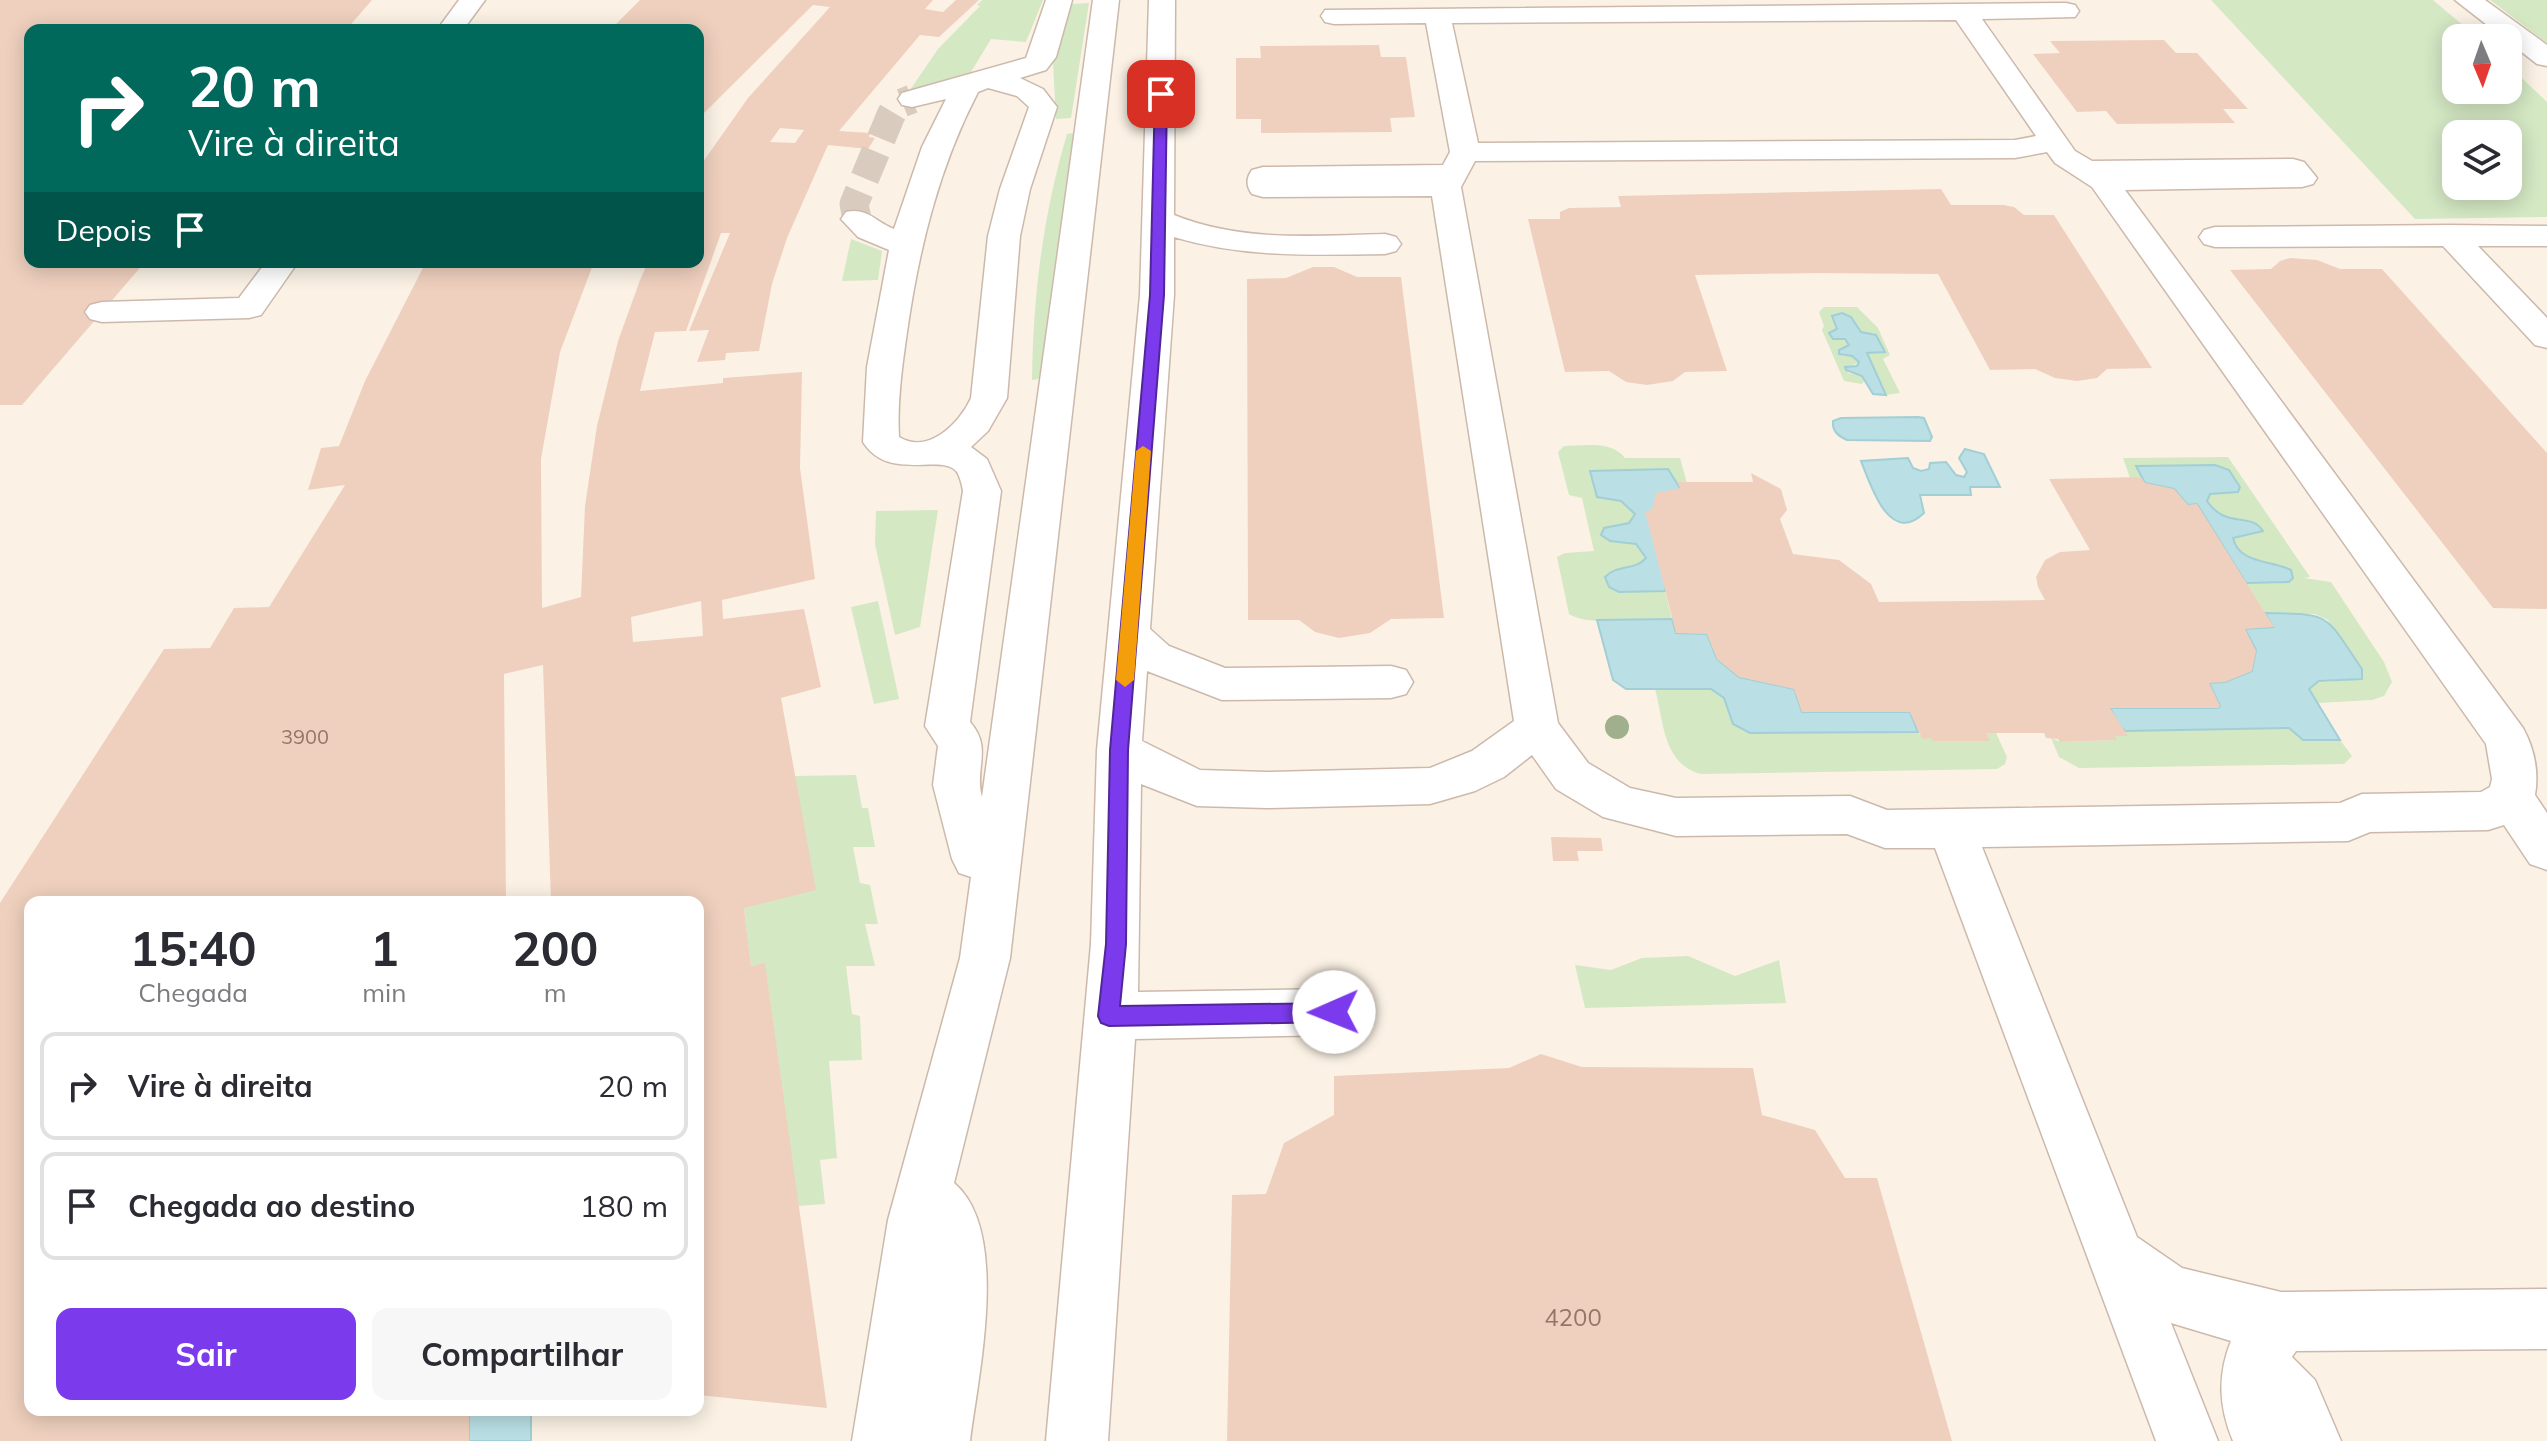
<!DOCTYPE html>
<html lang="pt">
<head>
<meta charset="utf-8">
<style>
	body { margin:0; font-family:Mulish,sans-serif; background:#f7f7f7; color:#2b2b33; height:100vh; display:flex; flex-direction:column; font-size:30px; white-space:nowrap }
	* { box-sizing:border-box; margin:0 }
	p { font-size:26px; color:#7c7c81 }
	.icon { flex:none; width:44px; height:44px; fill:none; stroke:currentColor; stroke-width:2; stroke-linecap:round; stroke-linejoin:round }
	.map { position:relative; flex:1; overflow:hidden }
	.details { position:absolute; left:24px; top:896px; width:680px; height:520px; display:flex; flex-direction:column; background:#fff; border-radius:16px; box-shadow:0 4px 20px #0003 }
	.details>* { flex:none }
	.guide { position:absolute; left:24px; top:24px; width:680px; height:244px; border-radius:16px; box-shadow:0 4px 20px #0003; background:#00695c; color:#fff; overflow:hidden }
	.needle { width:52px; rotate:178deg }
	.tools { position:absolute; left:2442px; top:24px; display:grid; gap:16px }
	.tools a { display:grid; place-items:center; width:80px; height:80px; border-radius:16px; background:#fff; box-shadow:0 4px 20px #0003; font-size:40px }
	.pin { position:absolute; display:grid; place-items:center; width:68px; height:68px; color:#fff; margin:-34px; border-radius:16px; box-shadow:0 4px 12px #0006 }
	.me { position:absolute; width:88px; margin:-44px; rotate:269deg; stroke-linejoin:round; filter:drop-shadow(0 0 6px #0008) }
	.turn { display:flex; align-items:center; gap:28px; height:168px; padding:0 32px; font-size:36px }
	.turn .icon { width:104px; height:104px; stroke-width:2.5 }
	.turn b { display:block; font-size:56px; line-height:68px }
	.then { display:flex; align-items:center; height:76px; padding:0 32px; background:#0003; gap:16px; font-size:30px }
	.eta { display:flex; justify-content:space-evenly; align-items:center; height:136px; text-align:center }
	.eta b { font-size:48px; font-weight:700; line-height:56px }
	.primary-button { display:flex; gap:16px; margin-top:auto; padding:16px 32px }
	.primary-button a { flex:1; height:92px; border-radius:16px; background:#7c3aed; color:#fff; font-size:32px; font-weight:700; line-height:92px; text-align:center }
	.primary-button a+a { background:#f7f7f7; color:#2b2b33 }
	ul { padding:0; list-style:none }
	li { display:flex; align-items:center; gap:24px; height:108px; margin:0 16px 12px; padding:0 16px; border:4px solid #e1e1e2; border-radius:16px }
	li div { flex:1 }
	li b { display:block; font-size:30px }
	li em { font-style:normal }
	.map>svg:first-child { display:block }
	.green { fill:#d4e8c4; fill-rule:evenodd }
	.water { fill:#badfe4; stroke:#a1cfd5; stroke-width:2 }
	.building { fill:#efd0be; fill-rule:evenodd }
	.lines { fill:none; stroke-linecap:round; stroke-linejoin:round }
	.minor-tunnel { stroke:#d9ccbe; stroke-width:29; stroke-dasharray:29 14; stroke-linecap:butt }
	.minor-casing { stroke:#ccb9ac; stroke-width:3 }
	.minor { fill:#fff; fill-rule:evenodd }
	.tree { fill:#a0af8c }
	.route { fill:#7c3aed; stroke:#51269a; stroke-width:2 }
	.slow { fill:#f59e0b }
	.labels { text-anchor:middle; stroke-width:6; stroke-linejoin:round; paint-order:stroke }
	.number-label { font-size:20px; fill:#927668 }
	.near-number-label { font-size:24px; fill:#927668 }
</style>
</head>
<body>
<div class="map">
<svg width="2547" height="1441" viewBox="0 0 2547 1441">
	<rect width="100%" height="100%" fill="#fbf2e5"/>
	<!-- green -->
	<g class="green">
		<polygon points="982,0 1043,0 1026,42 991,39 968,77 910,90 938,49 980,6 977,5"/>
		<path d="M2211,0h222l45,38h-22v52h52v-25l39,37v115l-132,2zM2456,134h52v52h-52z"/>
		<polygon points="2490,0 2547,0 2547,43"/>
		<polygon points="1089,3 1071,118 1056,119 1053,62 1072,4"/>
		<path d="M1074,133l-6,69 -25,176 -11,2c1,-85 11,-165 35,-246z"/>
		<polygon points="851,239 882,251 878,280 842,281"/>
		<polygon points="1824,307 1857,307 1878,328 1890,355 1883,359 1900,393 1886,395 1867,353 1875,334 1861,332 1851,317 1842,313 1832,316 1837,329 1830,333 1831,337 1847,341 1850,347 1842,356 1852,356 1859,363 1846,367 1848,373 1862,376 1865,380 1862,384 1844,381 1822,330 1824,326 1819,312"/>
		<path d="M1564,446c21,0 47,-6 61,12h55l7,25 -10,-1 -9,-12 -78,1 26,29 12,5 7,9 -6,9 -25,5 6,13 26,3 10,14 -7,7 -9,2 -11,25 46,-1 7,28c-25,0 -83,8 -103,-5l-12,-57 8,-4 29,-2 -12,-53 -13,-3 -11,-43z"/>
		<path d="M2228,457l82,120 -6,1 27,4 53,80 8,20 -8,14 -12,4 -54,3 -9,-14 4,-6 48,-4 -33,-59 -13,-6 -50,-1 -19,-30 43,-1 4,-4 -2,-8c-21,-11 -50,-6 -59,-31l25,-6 -9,-13 -27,-4 -15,-15 4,-7 23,-1 -96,-26 4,10 -11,1 -7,-20z"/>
		<polygon points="938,510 920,627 895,635 875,544 876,511"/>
		<polygon points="878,601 899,699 874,704 851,607"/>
		<path d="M1655,689h56l13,9 9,26 17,9 168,-1 4,6h9l3,3h55l-3,-8h10l11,24 -2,7 -8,5 -296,5c-38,-10 -37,-51 -46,-85z"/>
		<polygon points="2289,728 2303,740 2340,740 2352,756 2344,764 2079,768 2059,757 2051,738 2061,742 2116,740 2115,736 2127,736 2125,731"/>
		<polygon points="856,775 862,808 868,808 875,847 853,847 860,883 870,885 878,924 865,924 875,966 846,966 852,1014 860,1016 862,1060 829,1061 837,1158 820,1160 825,1204 798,1206 765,964 751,966 744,908 795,776"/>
		<polygon points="1688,956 1735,976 1779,960 1786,1003 1585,1008 1575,965 1611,970 1642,958"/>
	</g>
	<!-- water -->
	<g class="water">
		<polygon points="1842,313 1851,317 1861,332 1876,335 1885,352 1867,353 1886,395 1873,394 1862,376 1846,370 1845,367 1857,366 1859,362 1852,356 1839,354 1839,350 1849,345 1845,339 1833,339 1829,333 1837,329 1832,316"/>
		<path d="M1918,417l6,1 8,19 -2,4 -83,-1c-9,-4 -15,-9 -14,-19l8,-3z"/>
		<path d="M1965,449l19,5 16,33h-30l1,8h-51l4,18c-35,34 -54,-30 -63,-52l47,-3 5,10 8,3 8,-2 1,-6 16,-1 10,13 8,2 3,-5 -8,-14z"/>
		<path d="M2215,465l14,5 11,17 -2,5 -28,2 -3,7c20,29 43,10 56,30l-30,7c6,26 38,22 58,32l2,8 -4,4 -43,1 -49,-79 -9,1 -14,-16 -29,-6 -9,-17z"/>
		<path d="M1668,469l12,19 -15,103 -46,1 -10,-5 -4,-10c12,-13 30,-6 41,-19l-10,-14 -26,-3 -9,-6 3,-7 25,-5 6,-9 -14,-13 -24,-4 -7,-26z"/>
		<path d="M2265,613c69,1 59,1 97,56v10l-43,2 -10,8 31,51h-37l-14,-12 -164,3 -6,-6 -9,-17h108l2,-2 -11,-23 16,-1 27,-11 4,-21 -11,-21 28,-2z"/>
		<polygon points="1672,619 1676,633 1707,634 1717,659 1739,677 1794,689 1802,712 1910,712 1918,732 1750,733 1733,724 1724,698 1711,689 1626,689 1613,680 1597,620"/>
		<rect x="469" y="1410" width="62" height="31"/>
	</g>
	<!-- building -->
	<g class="building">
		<polygon points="0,0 372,0 346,30 30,30 30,262 145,262 22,405 0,405"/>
		<path d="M640,0h293l-8,9 18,3 13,-12h23l-40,37 -19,-2 -81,96 31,2 -1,4 6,1 -7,11 -40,-4 -41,93 -15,46 -13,67 -33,2 -1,7 -28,2 12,-32 -20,1 41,-98h-9l-35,98 -31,1 -15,59 83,-8v-5l79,-6 -2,96 15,111 -93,21 1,19 81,-10 17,78 -40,11 35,192 -72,18 7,58 14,-3 62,445 -129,-13v-493h-147l-8,-237 -39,9 2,228h-476v508h439v31h-469v-538l164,-254 46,-1 24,-40 35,-1 76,-122 -37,5 13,-42 18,-2 26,-65 61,-119h168l-34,90 -19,107 1,149 39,-11 4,-91 12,-80 21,-85 22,-61 8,-18h50v-93l50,-71 82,-91 -17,-2 -115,114v-89h-88zM780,128l24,2 -9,13 -25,-1zM701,601l2,35 -70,6 -2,-25z"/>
		<polygon points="2164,40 2176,53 2197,53 2248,109 2223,109 2235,123 2117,124 2106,111 2077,112 2033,54 2060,53 2050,41"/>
		<polygon points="1379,45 1381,57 1406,57 1415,117 1390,118 1392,132 1261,133 1261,119 1236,119 1236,58 1261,58 1260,46"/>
		<polygon points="1941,189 1951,205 2004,205 2014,207 2024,215 2054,215 2152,368 2107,369 2097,378 2077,381 2055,378 2035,369 1990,370 1938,274 1816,273 1695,275 1727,371 1685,372 1673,381 1647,385 1626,382 1609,371 1565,372 1528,219 1560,219 1560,212 1569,208 1621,207 1618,196"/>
		<polygon points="2290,258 2317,260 2340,269 2382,269 2547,453 2547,609 2493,608 2230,270 2271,269 2280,261"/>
		<polygon points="1313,267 1334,267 1357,277 1401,277 1444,618 1391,619 1370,633 1339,638 1315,632 1299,620 1248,620 1247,279 1286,278"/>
		<polygon points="1751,473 1781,489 1787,510 1780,519 1793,554 1839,560 1871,584 1879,602 2045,600 2038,587 2036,577 2045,560 2060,552 2090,550 2049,479 2141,477 2145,483 2174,489 2188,505 2197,504 2274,627 2245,629 2256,651 2252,671 2225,682 2209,683 2220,706 2218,708 2110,708 2128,736 2115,736 2117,740 2060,742 2058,739 2046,738 2044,733 1986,733 1990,741 1933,741 1931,738 1922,739 1910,712 1802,712 1794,689 1739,677 1717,659 1707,634 1676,633 1645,511 1652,510 1656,493 1680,488 1677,482 1753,482"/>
		<polygon points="1551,837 1601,838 1603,851 1577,851 1579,861 1553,861"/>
		<polygon points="1541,1054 1582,1067 1753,1068 1762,1115 1815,1130 1845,1178 1877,1178 1952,1441 1227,1441 1232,1195 1266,1194 1284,1143 1334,1115 1334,1076 1509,1068"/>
	</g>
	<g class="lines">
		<!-- minor-tunnel -->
		<polyline class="minor-tunnel" points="857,219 854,204 891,115 897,105 912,99"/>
		<defs>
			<g id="minor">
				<polygon points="459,0 485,0 463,30 437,30"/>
				<path d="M1046,0h26l-16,57 -10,13 -26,8 23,11 14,18 -27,82 -10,47 -13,162 -19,33 -17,16 16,12 14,32 -31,231c23,26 4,46 12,75l111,-797h26l-109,958 -56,225c57,48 24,192 16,258h-118l36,-221 72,-262 11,-81 -12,-4 -7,-14 -19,-74 5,-39 -13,-20 38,-235c-1,-6 -3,-14 -6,-19 -15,-20 -68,11 -94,-30l4,-75 22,-117 -31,-13 -17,-18 5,-7c21,-5 30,10 48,17l28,-82 24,-48 -34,8 -10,-2 -4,-6 4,-6 124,-35zM988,88l29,8 12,11 -29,82 -12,47 -17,162c-11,25 -43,57 -72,39 -2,-35 3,-70 8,-105 12,-84 32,-165 71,-240z"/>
				<path d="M1149,0h26l-1,215c67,27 139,21 211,19l11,3 5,7 -5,7 -11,3c-72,1 -141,4 -211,-17v58l-24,334 19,17 56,22 166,-2 15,4 7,12 -7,12 -15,4 -169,2 -75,-29 -5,70 58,29 67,2 163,-4 42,-17 42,-30 -82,-525 -169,1 -11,-3c-6,-8 -6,-16 0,-24l11,-3 180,-2 7,-13 -24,-129 -92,1 -9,-2 -4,-6 4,-6 741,-7 9,2 4,6 -4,6 -93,2 93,132 17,10 201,-2 11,3 13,16 -4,6 -11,3 -177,3 398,538c11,20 16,44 12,67l12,18v57l-17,-6 -26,-39 -16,5 -118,2 -22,9 -366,6 155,390 45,31 99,24 266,-3v60l-251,2 -4,6 23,23 26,61h-108c-14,-34 -16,-65 -2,-100l-60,-18 47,118h-62l-221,-593h-50l-38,-14 -171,2 -73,-19 -47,-28 -24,-34 -28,22 -29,14 -45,13 -163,4 -70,-2 -56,-22 -3,208 196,-3 18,7 8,16 -8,16 -18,7 -199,4 -27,402h-62l45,-497 6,-194 43,-455zM1956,20l80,116 -21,4 -537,3 -26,-120zM2047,152l8,11 37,24 394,557 6,35 -2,8 -9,5 -119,2 -22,9 -453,7 -37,-14 -174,2 -46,-10 -42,-25 -30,-40 -97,-536 14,-26 540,-3z"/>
				<polygon points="2455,0 2485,0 2547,45 2547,66 2537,64"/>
				<polygon points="2450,225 2547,226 2547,246 2478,246 2547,318 2547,348 2535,345 2443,246 2215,247 2204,244 2199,237 2204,230 2215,227"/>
				<polygon points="266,262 298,262 261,315 249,318 102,322 90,319 85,312 90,305 102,302 239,298"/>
			</g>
		</defs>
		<!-- minor casing -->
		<use href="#minor" class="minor-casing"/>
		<!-- minor -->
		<use href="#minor" class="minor"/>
	</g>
	<!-- trees -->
	<circle class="tree" cx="1617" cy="727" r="12"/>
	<!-- route -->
	<polygon class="route" points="1161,91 1167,94 1164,295 1128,750 1126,944 1120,1006 1334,1003 1341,1005 1344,1012 1341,1019 1334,1022 1109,1026 1101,1023 1098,1016 1106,944 1110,750 1150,295 1155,94"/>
	<!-- slow -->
	<polygon class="slow" points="1143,446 1151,451 1134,680 1125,687 1116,680 1136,451"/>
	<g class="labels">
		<!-- number labels -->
		<g class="number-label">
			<text x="305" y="744">3900</text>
		</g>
		<!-- near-number labels -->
		<g class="near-number-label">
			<text x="1573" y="1326">4200</text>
		</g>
	</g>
</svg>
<div class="tools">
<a><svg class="needle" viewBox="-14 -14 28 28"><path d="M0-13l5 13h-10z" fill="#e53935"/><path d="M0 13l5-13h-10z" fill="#7c7c81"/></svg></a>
<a><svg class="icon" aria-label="layers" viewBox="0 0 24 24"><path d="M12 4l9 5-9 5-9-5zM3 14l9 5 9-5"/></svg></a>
</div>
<div class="pin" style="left:1161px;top:94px;background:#d93025"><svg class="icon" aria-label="arrive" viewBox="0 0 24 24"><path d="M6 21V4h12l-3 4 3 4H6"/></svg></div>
<svg class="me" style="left:1334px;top:1012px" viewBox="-20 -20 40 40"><circle r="19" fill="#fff"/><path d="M0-13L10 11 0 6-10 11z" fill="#7c3aed"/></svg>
<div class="guide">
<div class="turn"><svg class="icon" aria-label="right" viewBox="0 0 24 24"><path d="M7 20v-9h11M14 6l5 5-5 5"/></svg><div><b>20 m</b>Vire à direita</div></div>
<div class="then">Depois<svg class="icon" aria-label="arrive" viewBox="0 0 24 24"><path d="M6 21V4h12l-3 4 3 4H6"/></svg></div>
</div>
<section class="details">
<div class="eta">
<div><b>15:40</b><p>Chegada</p></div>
<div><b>1</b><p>min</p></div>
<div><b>200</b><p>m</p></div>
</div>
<ul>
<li><svg class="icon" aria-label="right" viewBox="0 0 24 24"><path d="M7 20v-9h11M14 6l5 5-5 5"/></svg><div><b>Vire à direita</b></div><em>20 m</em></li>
<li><svg class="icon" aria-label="arrive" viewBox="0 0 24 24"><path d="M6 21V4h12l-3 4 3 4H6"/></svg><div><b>Chegada ao destino</b></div><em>180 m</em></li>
</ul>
<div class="primary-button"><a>Sair</a><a>Compartilhar</a></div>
</section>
</div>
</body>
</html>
